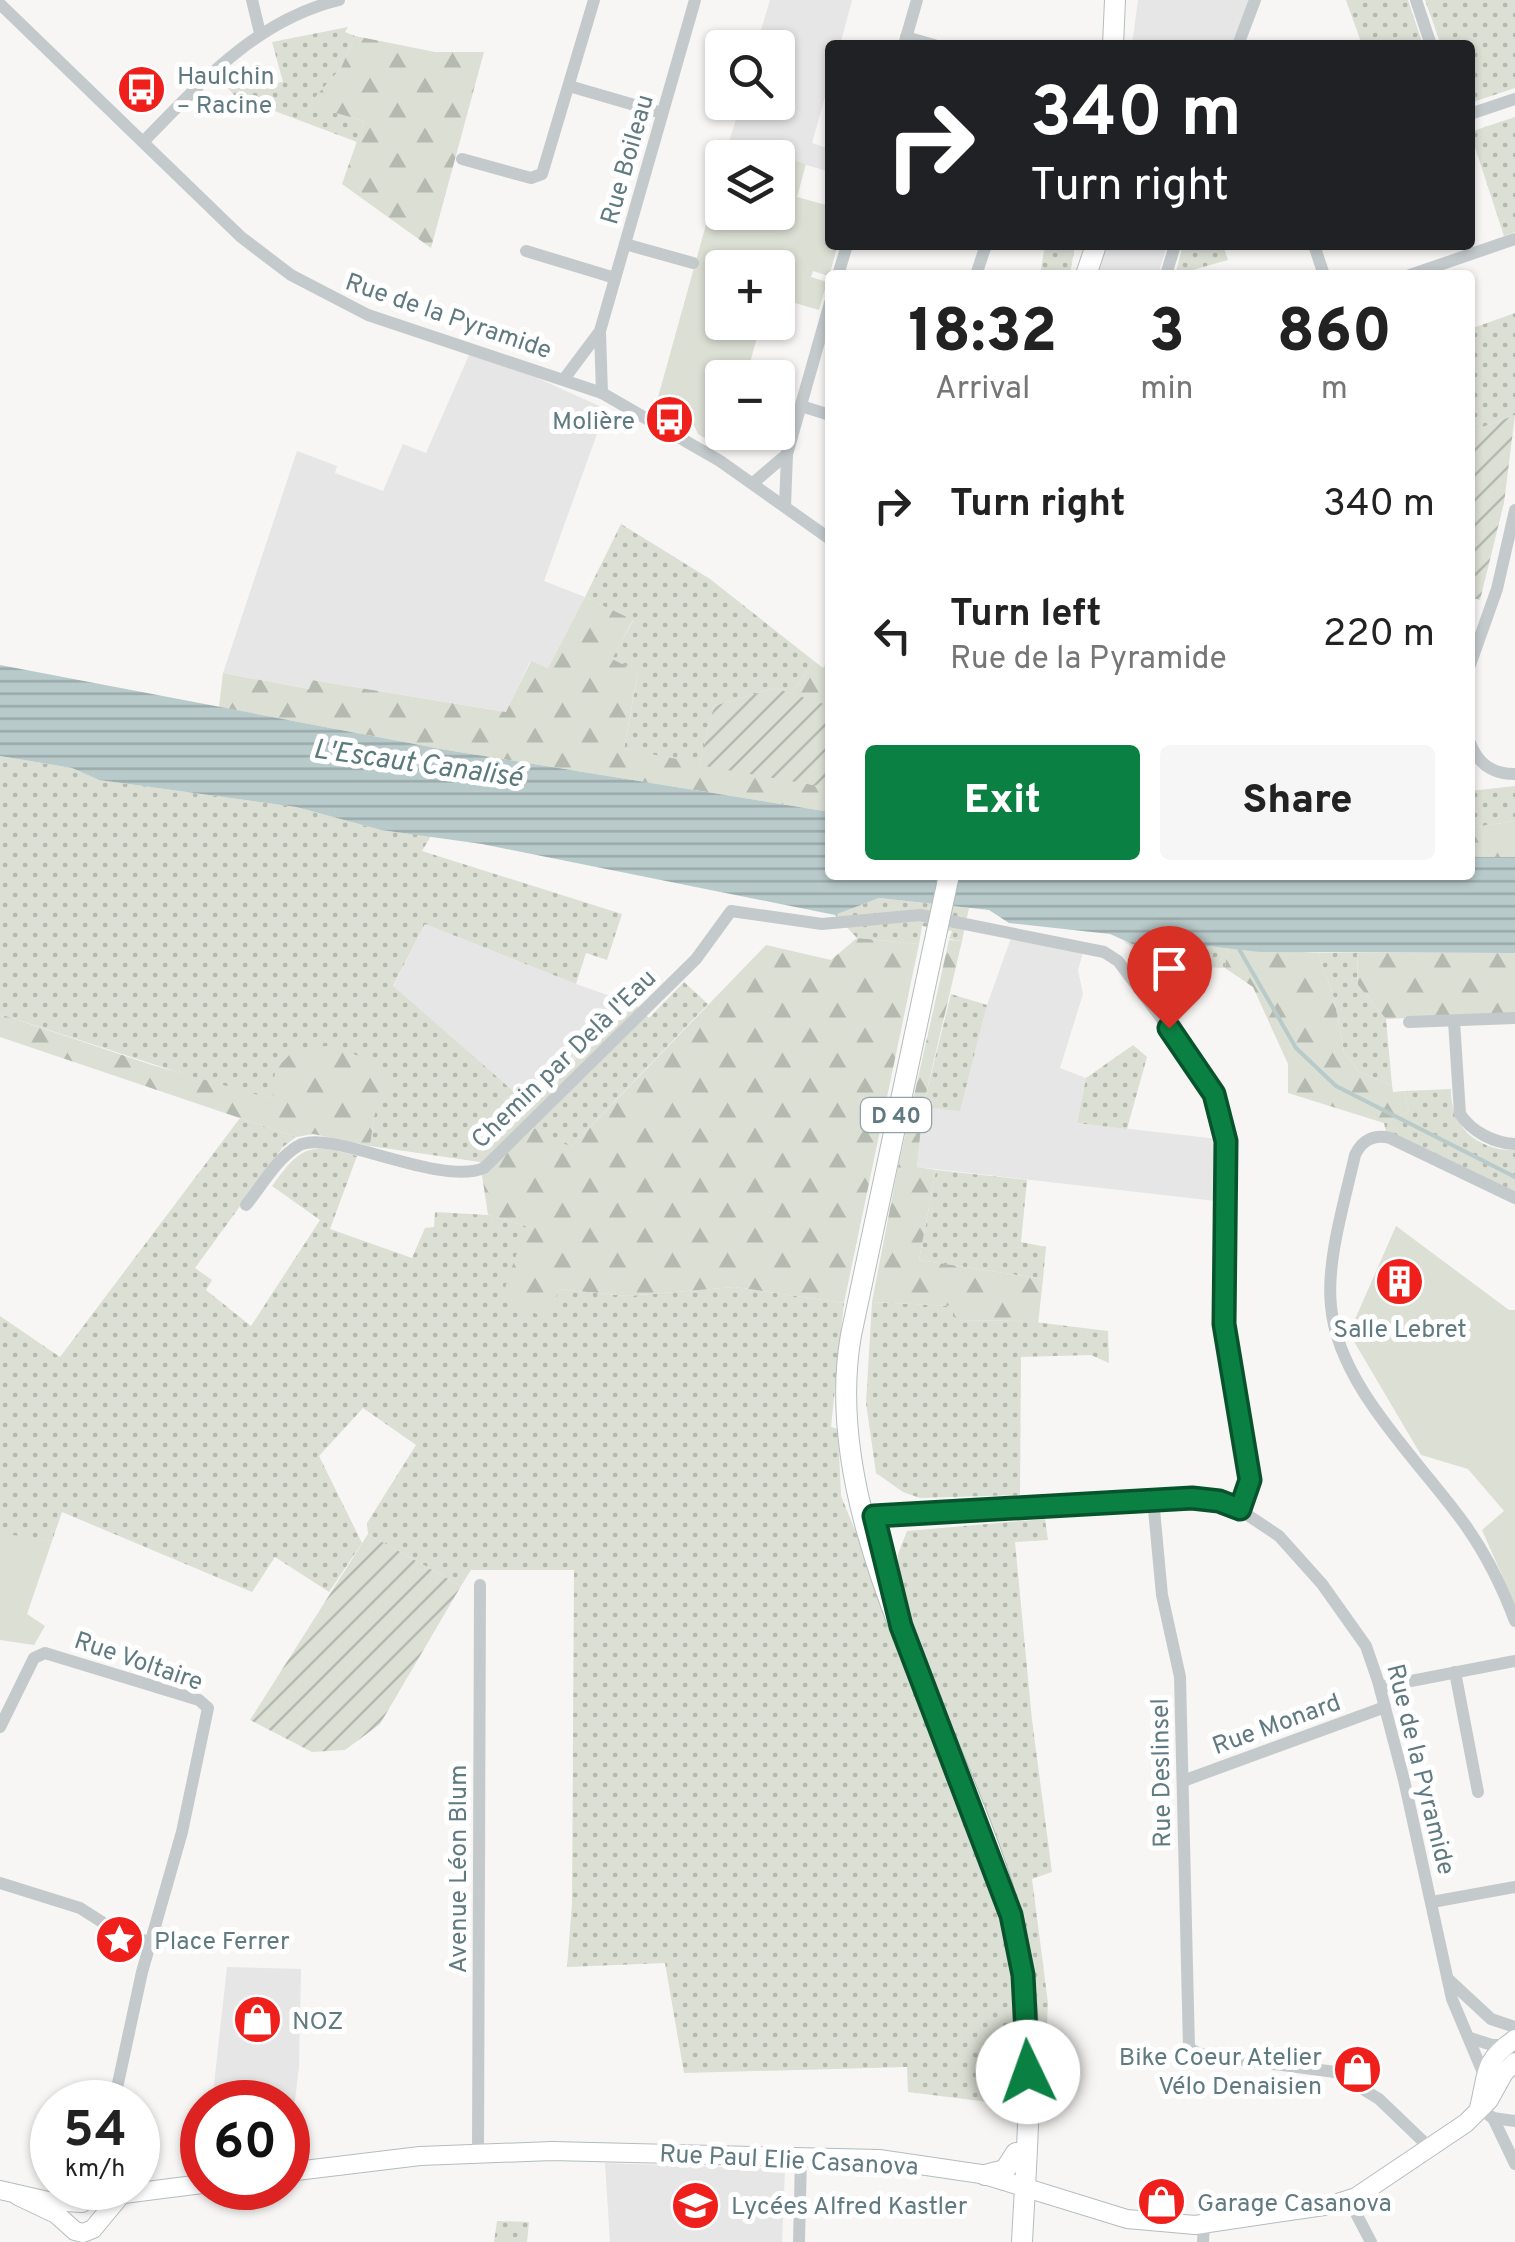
<!DOCTYPE html>
<html lang="en">
<head>
<meta charset="utf-8">
<style>
	body { margin:0; font-family:Overpass,sans-serif; background:#f6f6f6; color:#222; height:100vh; display:flex; flex-direction:column; font-size:38px; white-space:nowrap }
	* { box-sizing:border-box; margin:0 }
	p { font-size:32px; color:#767676 }
	.icon { flex:none; width:55px; height:55px; fill:none; stroke:currentColor; stroke-width:2; stroke-linecap:round; stroke-linejoin:round }
	.map { position:relative; flex:1; overflow:hidden }
	.panel { position:absolute; left:825px; top:270px; width:650px; height:610px; display:flex; flex-direction:column; background:#fff; border-radius:10px; box-shadow:0 2px 8px #0004 }
	.panel>* { flex:none }
	.top-card { position:absolute; left:825px; top:40px; width:650px; height:210px; border-radius:10px; box-shadow:0 2px 8px #0004; background:#202124; color:#fff; overflow:hidden }
	.fabs { position:absolute; left:705px; top:30px; display:grid; gap:20px }
	.fabs a { display:grid; place-items:center; width:90px; height:90px; border-radius:10px; background:#fff; box-shadow:0 2px 8px #0004; font-size:50px }
	.speed { position:absolute; left:30px; top:2080px; display:flex; gap:20px; font-size:50px; font-weight:700; text-align:center }
	.speed>* { display:grid; place-content:center; width:130px; height:130px; border-radius:50%; background:#fff; box-shadow:0 2px 8px #0004; line-height:1 }
	.speed small { font-size:25px; font-weight:400 }
	.speed .limit { border:15px solid #d22; background:#fff; color:#111 }
	.pin { position:absolute; display:grid; place-items:center; width:85px; height:85px; color:#fff; margin:-102px -42px; border-radius:50% 50% 50% 0; rotate:-45deg; box-shadow:0 0 10px #0007 }
	.pin .icon { rotate:45deg }
	.me { position:absolute; width:110px; margin:-55px; rotate:357deg; stroke-linejoin:round; filter:drop-shadow(0 0 8px #0008) }
	.turn { display:flex; align-items:center; gap:35px; height:210px; padding:0 40px; font-size:45px }
	.turn .icon { width:130px; height:130px; stroke-width:2.5 }
	.turn b { display:block; font-size:70px; line-height:85px }
	.eta { display:flex; justify-content:space-evenly; align-items:center; height:170px; text-align:center }
	.eta b { font-size:60px; font-weight:800; line-height:70px }
	.button { display:flex; gap:20px; margin-top:auto; padding:20px 40px }
	.button a { flex:1; height:115px; border-radius:10px; background:#0b8043; color:#fff; font-size:40px; font-weight:800; line-height:115px; text-align:center }
	.button a+a { background:#f6f6f6; color:#222 }
	ul { padding:0; list-style:none }
	li { display:flex; align-items:center; gap:30px; height:130px; padding:0 40px }
	li div { flex:1 }
	li b { display:block; font-size:38px }
	li em { font-style:normal }
	.map>svg:first-child { display:block }
	.built { fill:#e5e6e5 }
	.grass { fill:url(#grass-dots) }
	.forest { fill:url(#forest-firs) }
	.park { fill:#dbdfd4 }
	.garden { fill:url(#garden-furrows) }
	.water { fill:url(#water-rules) }
	.lines { fill:none; stroke-linecap:round; stroke-linejoin:round }
	.stream { stroke:#b9cacb; stroke-width:4 }
	.secondary-casing { stroke:#b4bcbf; stroke-width:20 }
	.primary-casing { stroke:#b5bcbe; stroke-width:22 }
	.street { stroke:#c4cacc; stroke-width:12 }
	.secondary { stroke:#fff; stroke-width:18 }
	.primary { stroke:#fff; stroke-width:20 }
	.primary-bridge-casing { stroke:#b5bcbe; stroke-width:22; stroke-linecap:butt }
	.primary-bridge { stroke:#fff; stroke-width:20 }
	.route-casing { stroke:#07532c; stroke-width:25 }
	.route { stroke:#0b8043; stroke-width:18 }
	.labels { text-anchor:middle; stroke-width:10; stroke-linejoin:round; paint-order:stroke }
	.shield { fill:#fff; stroke:#90a2a7; stroke-width:2.5 }
	.shield-label { font-size:22px; font-weight:bold; fill:#607a81 }
	.poi-label { font-size:25px; fill:#607a81; stroke:#fff; text-anchor:start }
	.street-label { font-size:25px; fill:#607a81; stroke:#fff }
	.water-label { font-size:28px; font-style:italic; fill:#5a7a7c; stroke:#fff }
</style>
</head>
<body>
<div class="map">
<svg width="1515" height="2242" viewBox="0 0 1515 2242">
	<defs>
		<pattern id="grass-dots" width="8" height="8" patternUnits="userSpaceOnUse" patternTransform="scale(2.5)"><rect width="8" height="8" fill="#dbdfd4"/><path d="M2 2h.1M6 6h.1" fill="none" stroke="#b5bab1" stroke-width="1.8" stroke-linecap="round"/></pattern>
		<pattern id="forest-firs" width="22" height="20" patternUnits="userSpaceOnUse" patternTransform="scale(2.5)"><rect width="22" height="20" fill="#dbdfd4"/><path d="M5 1l3.5 6h-7zM16 11l3.5 6h-7z" fill="#b5bab1"/></pattern>
		<pattern id="garden-furrows" width="10" height="10" patternUnits="userSpaceOnUse" patternTransform="scale(2.5)"><rect width="10" height="10" fill="#dbdfd4"/><path d="M-1 1l2-2M0 10L10 0M9 11l2-2" fill="none" stroke="#b5bab1"/></pattern>
		<pattern id="water-rules" width="6" height="5" patternUnits="userSpaceOnUse" patternTransform="scale(2.5)"><rect width="6" height="5" fill="#b9cacb"/><path d="M0 2.5h6" fill="none" stroke="#9aa9aa"/></pattern>
	</defs>
	<rect width="100%" height="100%" fill="#f7f6f4"/>
	<!-- built -->
	<g class="built">
		<polygon points="770,0 852,0 840,45 830,45 830,79 812,143 830,149 830,172 729,142 741,103 778,102 778,48 756,47"/>
		<polygon points="1138,0 1250,0 1234,45 1132,45"/>
		<polygon points="1096,245 1167,245 1158,275 1089,275"/>
		<polygon points="469,355 524,372 606,409 544,581 585,597 548,668 530,661 507,712 313,680 310,689 223,673 297,451 337,466 335,473 383,491 403,444 426,453"/>
		<polygon points="425,924 576,984 636,1005 528,1104 393,987"/>
		<polygon points="1011,938 1083,953 1078,970 1083,994 1060,1068 1086,1078 1077,1123 1218,1139 1216,1201 917,1167 923,1107 960,1110 987,1005"/>
		<polygon points="227,1967 301,1969 299,2067 291,2134 288,2134 288,2102 212,2102"/>
		<polygon points="605,2163 785,2169 782,2242 610,2242"/>
	</g>
	<!-- grass -->
	<g class="grass">
		<polygon points="1346,0 1408,0 1423,45 1362,45"/>
		<polygon points="1425,0 1515,0 1515,88 1470,103 1470,45 1441,45"/>
		<polygon points="348,27 345,32 355,36 341,68 309,105 364,121 357,142 235,96 219,78 226,72 261,64 266,84 283,82 272,42"/>
		<polygon points="1515,117 1515,232 1504,236 1470,132"/>
		<polygon points="1045,245 1075,245 1070,275 1040,275"/>
		<polygon points="1183,245 1223,245 1228,260 1175,275"/>
		<polygon points="1515,313 1515,415 1470,432 1470,329"/>
		<polygon points="621,524 710,579 814,661 791,694 775,688 714,706 699,765 624,749 638,673 611,660 633,621 585,597"/>
		<polygon points="0,756 72,768 99,780 296,807 381,830 431,836 422,851 622,914 607,960 586,953 576,984 425,924 393,986 527,1103 636,1005 649,1018 684,982 708,1004 570,1148 534,1128 482,1175 480,1162 370,1146 375,1110 274,1099 238,1092 0,1014"/>
		<polygon points="1515,786 1515,821 1470,828 1470,791"/>
		<polygon points="879,898 969,908 962,941 949,939 952,931 922,926 919,944 857,938 835,915"/>
		<polygon points="1122,940 1139,947 1173,942 1228,948 1225,968 1158,965"/>
		<polygon points="1318,953 1357,953 1358,985 1386,1019 1392,1085 1359,1072 1344,1052 1334,998"/>
		<polygon points="951,994 987,1005 960,1111 923,1107"/>
		<polygon points="1133,1045 1147,1057 1127,1129 1077,1123 1086,1078"/>
		<path d="M1451,1089c-1,38 27,62 64,61v43l-129,-61 -2,-9 25,-12 -5,-20z"/>
		<path d="M240,1118l56,19 -13,10 -88,121 17,12 -6,10 45,36 69,-106 -48,-34c29,-40 37,-44 85,-30l-27,73 82,29 13,-30 9,-1 1,-15 53,3 38,11 24,94 8,-31 69,7 108,-9 109,16 -13,124 7,2 3,67 109,265 52,152 10,50 3,46 -3,96 -104,-13 -1,-25 -223,6 -19,-110 -98,4 5,-63 2,-334h-103l-10,16 -93,-52 -1,-11 49,-78 -53,-37 -44,48 43,87 -33,49 -54,-35 -23,35 -190,-80 -10,29 -52,-7v-218l60,41z"/>
		<polygon points="936,1170 1027,1180 1021,1242 1046,1247 1043,1279 919,1260"/>
		<polygon points="872,1302 953,1306 955,1321 1018,1320 1108,1331 1109,1363 1091,1355 1021,1357 1020,1495 920,1498 903,1492 876,1473 866,1403"/>
		<polygon points="1045,1519 1048,1540 1015,1542 1032,1720 1052,1872 1032,1879 1048,2003 1043,2108 1036,2107 1036,1992 1021,1910 897,1583 898,1554 907,1531"/>
		<polygon points="497,2221 529,2222 527,2242 494,2242"/>
	</g>
	<!-- forest -->
	<g class="forest">
		<polygon points="355,36 435,52 484,52 431,248 342,184 364,121 308,105 341,68"/>
		<polygon points="585,597 633,620 612,659 638,672 624,749 830,788 830,812 441,749 219,707 223,673 309,689 312,680 506,712 531,661 548,668"/>
		<polygon points="830,659 830,706 791,694 814,661 823,668"/>
		<polygon points="1515,821 1515,857 1470,857 1470,828"/>
		<polygon points="857,938 919,944 844,1303 735,1287 627,1296 558,1289 551,1321 502,1297 526,1226 488,1215 482,1175 534,1128 571,1147 766,945 831,960"/>
		<polygon points="949,940 962,941 923,1107 917,1167 936,1170 919,1260 1043,1279 1038,1324 1018,1320 955,1321 952,1306 872,1302 898,1167"/>
		<polygon points="1228,948 1318,953 1334,998 1344,1052 1359,1072 1392,1085 1393,1092 1404,1091 1409,1111 1384,1123 1288,1093 1288,1064 1253,987 1225,968"/>
		<polygon points="1357,953 1515,953 1515,1013 1386,1019 1358,985"/>
		<polygon points="0,1014 152,1065 273,1099 275,1070 295,1049 338,1045 383,1070 392,1085 375,1110 370,1146 313,1134 296,1137 0,1037"/>
	</g>
	<!-- park -->
	<g class="park">
		<polygon points="729,142 806,164 797,197 830,206 830,245 838,245 829,276 813,271 811,277 827,282 819,310 778,298 778,268 722,268 722,322 761,323 746,377 722,378 722,432 730,433 725,450 698,434 692,421 686,418 678,421 655,408 722,167 722,212 778,212 778,158 725,157"/>
		<polygon points="1396,1226 1509,1310 1515,1310 1515,1605 1482,1530 1504,1511 1468,1469 1421,1455 1349,1333"/>
		<polygon points="0,1533 52,1541 27,1614 45,1626 34,1645 0,1640"/>
	</g>
	<!-- garden -->
	<g class="garden">
		<polygon points="1515,415 1504,503 1480,600 1470,597 1470,432"/>
		<polygon points="775,688 830,706 830,788 699,765 714,706"/>
		<polygon points="368,1534 461,1586 380,1724 345,1750 312,1752 250,1720"/>
	</g>
	<!-- water -->
	<polygon class="water" points="0,665 441,749 830,812 830,875 1470,875 1470,857 1515,857 1515,953 1260,952 1173,942 1139,947 1110,934 1009,923 989,910 879,898 835,915 482,844 381,830 296,807 99,780 72,768 0,756"/>
	<g class="lines">
		<!-- stream -->
		<polyline class="stream" points="1239,949 1296,1048 1336,1086 1515,1177"/>
		<defs>
			<g id="secondary">
				<path d="M1479,2108c9,-36 3,-46 36,-69"/>
				<polyline points="288,2172 420,2156 552,2151 879,2159 981,2174 1127,2219 1195,2225 1331,2205 1356,2197 1466,2123 1489,2100 1504,2073 1515,2062"/>
				<polyline points="0,2190 48,2201 82,2203"/>
				<polyline points="18,2196 56,2214 75,2231 83,2233 93,2229 121,2195"/>
				<polyline points="100,2197 202,2184"/>
			</g>
			<g id="primary">
				<polyline points="1113,45 1115,0"/>
				<polyline points="1086,275 1096,245"/>
				<path d="M936,935l-85,400c-34,194 115,404 162,588 26,98 14,218 9,319"/>
				<polyline points="985,2175 1005,2170 1016,2153"/>
			</g>
		</defs>
		<!-- secondary casing -->
		<use href="#secondary" class="secondary-casing"/>
		<!-- primary casing -->
		<use href="#primary" class="primary-casing"/>
		<!-- street -->
		<g class="street">
			<polyline points="252,0 260,33"/>
			<polyline points="1416,0 1431,45"/>
			<polyline points="0,4 241,237 291,275 368,315 602,393 720,461 830,539"/>
			<polyline points="906,37 934,45"/>
			<polyline points="904,45 917,0"/>
			<polyline points="1238,45 1255,0"/>
			<polyline points="569,86 662,113"/>
			<polyline points="1470,114 1515,99"/>
			<path d="M143,142c58,-59 113,-122 196,-142"/>
			<polyline points="462,159 531,178 542,174 594,0"/>
			<polyline points="625,244 693,263"/>
			<polyline points="1314,245 1324,275"/>
			<polyline points="526,251 615,278"/>
			<polyline points="838,275 847,245"/>
			<polyline points="976,275 986,245"/>
			<polyline points="1166,275 1175,245"/>
			<polyline points="1410,275 1515,239"/>
			<polyline points="600,333 602,393"/>
			<polyline points="564,379 600,331 695,0"/>
			<polyline points="801,406 830,415"/>
			<polyline points="753,483 787,454"/>
			<polyline points="785,506 787,454 830,303"/>
			<polyline points="1470,665 1497,589 1515,510"/>
			<path d="M1470,743c8,21 22,31 45,31"/>
			<path d="M1454,1021l6,93c12,18 34,29 55,30"/>
			<polyline points="1409,1022 1515,1018"/>
			<path d="M1515,1198l-125,-60c-16,-4 -28,2 -35,17 -10,45 -29,106 -24,151 7,81 90,156 135,220 21,30 36,60 49,95"/>
			<path d="M246,1205c15,-18 31,-47 52,-59 31,-19 140,41 186,22l212,-209 35,-48 91,13 98,-9 184,37 14,9 87,115 19,47 4,40 -3,172 25,145 -10,29"/>
			<polyline points="1153,1499 1162,1595 1180,1677 1189,2048 1199,2054 1335,2072 1379,2099 1429,2147"/>
			<polyline points="864,1517 1203,1498 1234,1506 1279,1536 1322,1584 1366,1646 1378,1681 1404,1780 1452,1999 1484,2075"/>
			<polyline points="1455,1672 1478,1792"/>
			<polyline points="1380,1687 1515,1661"/>
			<polyline points="0,1727 34,1658 45,1653 199,1700 208,1708 182,1832 142,1972 114,2102"/>
			<polyline points="1183,1781 1385,1707"/>
			<polyline points="0,1883 80,1908 116,1931 151,1943"/>
			<polyline points="1432,1902 1515,1887"/>
			<polyline points="1449,1980 1491,2019 1515,2027"/>
			<polyline points="1470,2038 1492,2045 1511,2045"/>
			<polyline points="1479,2108 1493,2118 1515,2164"/>
			<polyline points="1493,2118 1515,2121"/>
			<polyline points="478,2153 480,1585"/>
			<polyline points="1349,2200 1371,2242"/>
			<polyline points="799,2242 801,2157"/>
			<polyline points="1203,2242 1204,2224"/>
		</g>
		<!-- secondary -->
		<use href="#secondary" class="secondary"/>
		<!-- primary -->
		<use href="#primary" class="primary"/>
		<defs>
			<polyline id="primary-bridge" points="936,935 949,875"/>
		</defs>
		<!-- primary-bridge casing -->
		<use href="#primary-bridge" class="primary-bridge-casing"/>
		<!-- primary-bridge -->
		<use href="#primary-bridge" class="primary-bridge"/>
	</g>
	<g class="lines">
		<defs>
			<polyline id="route" points="1028,2072 1023,1975 1011,1915 901,1626 874,1516 1192,1498 1219,1501 1240,1509 1250,1480 1224,1324 1226,1141 1214,1094 1169,1028"/>
		</defs>
		<!-- route casing -->
		<use href="#route" class="route-casing"/>
		<!-- route -->
		<use href="#route" class="route"/>
	</g>
	<!-- icons -->
	<defs>
		<symbol id="bus-disc" viewBox="-11 -11 22 22"><circle r="9.5" fill="#ef201b" stroke="#fff"/><path d="M-5-6H5V4H4V6H2V4H-2V6H-4V4H-5ZM-3.5-4V0h7V-4ZM-3.5 1.2v1.5H-2V1.2ZM2 1.2v1.5H3.5V1.2Z" fill="#fff"/></symbol>
		<symbol id="building-disc" viewBox="-11 -11 22 22"><circle r="9.5" fill="#ef201b" stroke="#fff"/><path d="M-4-6H4V6H1V3H-1V6H-4ZM-2.5-4.3h1.7v1.8h-1.7ZM.8-4.3h1.7v1.8H.8ZM-2.5-1h1.7V.8h-1.7ZM.8-1h1.7V.8H.8Z" fill="#fff"/></symbol>
		<symbol id="sight-disc" viewBox="-11 -11 22 22"><circle r="9.5" fill="#ef201b" stroke="#fff"/><path d="M0-6L1.8-2.2L6-1.7L2.9 1.2L3.7 5.4L0 3.3L-3.7 5.4L-2.9 1.2L-6-1.7L-1.8-2.2Z" fill="#fff"/></symbol>
		<symbol id="shop-disc" viewBox="-11 -11 22 22"><circle r="9.5" fill="#ef201b" stroke="#fff"/><path d="M-5-2.5h2.3a2.7 3.5 0 0 1 5.4 0H5L5.5 6h-11ZM-1.5-2.5h3a1.5 2.3 0 0 0-3 0Z" fill="#fff"/></symbol>
		<symbol id="school-disc" viewBox="-11 -11 22 22"><circle r="9.5" fill="#ef201b" stroke="#fff"/><path d="M0-5L7-2L0 1L-7-2ZM-4 1L0 2.5L4 1V4Q0 6-4 4Z" fill="#fff"/></symbol>
	</defs>
	<g fill-rule="evenodd">
		<use href="#bus-disc" x="114" y="62" width="55" height="55"/>
		<use href="#bus-disc" x="642" y="392" width="55" height="55"/>
		<use href="#building-disc" x="1372" y="1254" width="55" height="55"/>
		<use href="#sight-disc" x="92" y="1912" width="55" height="55"/>
		<use href="#shop-disc" x="230" y="1992" width="55" height="55"/>
		<use href="#shop-disc" x="1330" y="2042" width="55" height="55"/>
		<use href="#shop-disc" x="1134" y="2174" width="55" height="55"/>
		<use href="#school-disc" x="668" y="2178" width="55" height="55"/>
	</g>
	<g class="labels">
		<!-- shield labels -->
		<rect class="shield" x="861" y="1098" width="70" height="34" rx="8"/>
		<g class="shield-label">
			<text x="896" y="1123">D 40</text>
		</g>
		<!-- poi labels -->
		<g class="poi-label">
			<text x="177" y="84">Haulchin<tspan x="177" dy="29">– Racine</tspan></text>
			<text x="635" y="429" text-anchor="end">Molière</text>
			<text x="1400" y="1337" text-anchor="middle">Salle Lebret</text>
			<text x="154" y="1949">Place Ferrer</text>
			<text x="292" y="2029">NOZ</text>
			<text x="1322" y="2065" text-anchor="end">Bike Coeur Atelier<tspan x="1322" dy="29">Vélo Denaisien</tspan></text>
			<text x="1197" y="2211">Garage Casanova</text>
			<text x="731" y="2214">Lycées Alfred Kastler</text>
		</g>
		<!-- street labels -->
		<g class="street-label">
			<text transform="translate(626 159) rotate(-74)" y="9">Rue Boileau</text>
			<text transform="translate(449 315) rotate(19)" y="9">Rue de la Pyramide</text>
			<text transform="translate(563 1058) rotate(-44)" y="9">Chemin par Delà l'Eau</text>
			<text transform="translate(139 1660) rotate(19)" y="9">Rue Voltaire</text>
			<text transform="translate(1276 1723) rotate(-20)" y="9">Rue Monard</text>
			<text transform="translate(1422 1769) rotate(76)" y="9">Rue de la Pyramide</text>
			<text transform="translate(1160 1773) rotate(-91)" y="9">Rue Deslinsel</text>
			<text transform="translate(457 1869) rotate(-90)" y="9">Avenue Léon Blum</text>
			<text transform="translate(789 2159) rotate(3)" y="9">Rue Paul Elie Casanova</text>
		</g>
		<!-- water labels -->
		<g class="water-label">
			<text transform="translate(418 762) rotate(8)" y="10">L'Escaut Canalisé</text>
		</g>
	</g>
</svg>
<div class="fabs">
<a><svg class="icon" aria-label="search" viewBox="0 0 24 24"><circle cx="10" cy="10" r="6"/><path d="M15 15l6 6"/></svg></a>
<a><svg class="icon" aria-label="layers" viewBox="0 0 24 24"><path d="M12 4l9 5-9 5-9-5zM3 14l9 5 9-5"/></svg></a>
<a>+</a>
<a>−</a>
</div>
<div class="speed"><div>54<small>km/h</small></div><div class="limit">60</div></div>
<div class="pin" style="left:1169px;top:1028px;background:#d93025"><svg class="icon" aria-label="arrive" viewBox="0 0 24 24"><path d="M6 21V4h12l-3 4 3 4H6"/></svg></div>
<svg class="me" style="left:1028px;top:2072px" viewBox="-20 -20 40 40"><circle r="19" fill="#fff"/><path d="M0-13L10 11 0 6-10 11z" fill="#0b8043"/></svg>
<div class="top-card">
<div class="turn"><svg class="icon" aria-label="right" viewBox="0 0 24 24"><path d="M7 20v-9h11M14 6l5 5-5 5"/></svg><div><b>340 m</b>Turn right</div></div>
</div>
<section class="panel">
<div class="eta">
<div><b>18:32</b><p>Arrival</p></div>
<div><b>3</b><p>min</p></div>
<div><b>860</b><p>m</p></div>
</div>
<ul>
<li><svg class="icon" aria-label="right" viewBox="0 0 24 24"><path d="M7 20v-9h11M14 6l5 5-5 5"/></svg><div><b>Turn right</b></div><em>340 m</em></li>
<li><svg class="icon" aria-label="left" viewBox="0 0 24 24"><path d="M17 20v-9H6M10 6l-5 5 5 5"/></svg><div><b>Turn left</b><p>Rue de la Pyramide</p></div><em>220 m</em></li>
</ul>
<div class="button"><a>Exit</a><a>Share</a></div>
</section>
</div>
</body>
</html>
